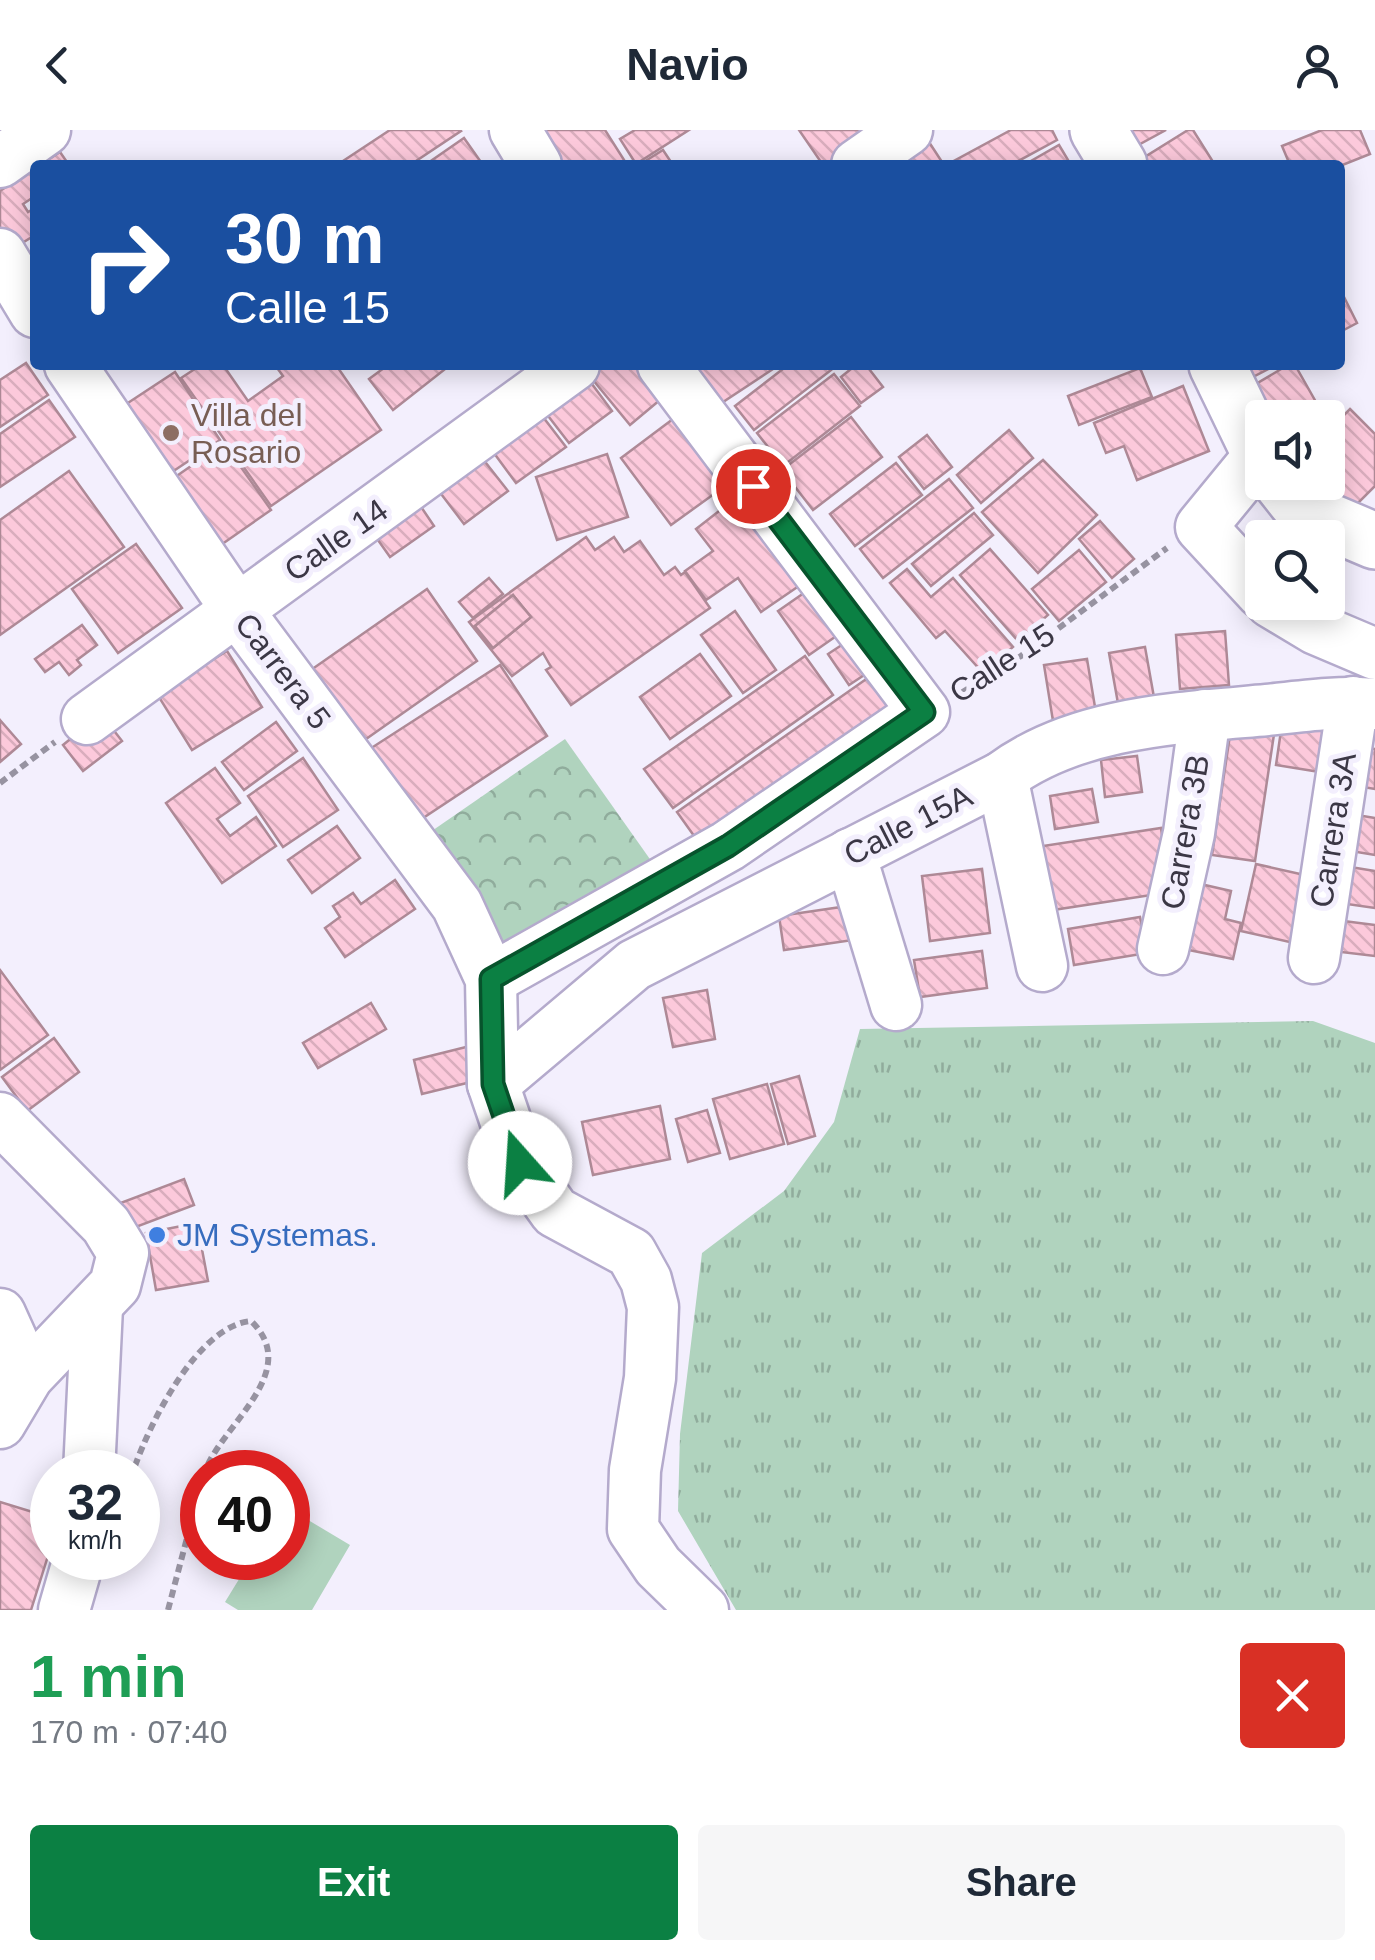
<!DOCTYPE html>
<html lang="en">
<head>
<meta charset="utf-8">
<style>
	body { margin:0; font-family:Arial,sans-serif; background:#f6f6f7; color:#1f2937; height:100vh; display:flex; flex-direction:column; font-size:38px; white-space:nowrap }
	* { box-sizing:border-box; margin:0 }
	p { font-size:32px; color:#747a83 }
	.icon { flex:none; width:55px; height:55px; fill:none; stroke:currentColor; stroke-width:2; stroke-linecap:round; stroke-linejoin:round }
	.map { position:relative; height:1480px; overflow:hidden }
	.side { display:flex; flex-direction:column; background:#fff; flex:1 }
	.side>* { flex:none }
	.guide { position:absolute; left:30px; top:30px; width:1315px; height:210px; border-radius:10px; box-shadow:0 5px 25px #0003; background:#1a4fa0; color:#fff; overflow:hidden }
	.fabs { position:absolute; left:1245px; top:270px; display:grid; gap:20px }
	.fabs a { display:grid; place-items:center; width:100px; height:100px; border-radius:10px; background:#fff; box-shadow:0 5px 25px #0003; font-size:50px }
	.speed { position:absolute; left:30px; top:1320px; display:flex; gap:20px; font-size:50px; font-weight:700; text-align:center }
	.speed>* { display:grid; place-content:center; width:130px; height:130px; border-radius:50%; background:#fff; box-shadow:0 5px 25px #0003; line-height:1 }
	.speed small { font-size:25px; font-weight:400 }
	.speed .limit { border:15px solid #d22; background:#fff; color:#111 }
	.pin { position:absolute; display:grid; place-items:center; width:85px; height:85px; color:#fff; margin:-42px; border:5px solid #fff; border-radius:50%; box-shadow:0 2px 10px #0007 }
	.me { position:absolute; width:110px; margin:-55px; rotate:341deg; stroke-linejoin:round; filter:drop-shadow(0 0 8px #0008) }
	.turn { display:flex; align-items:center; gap:35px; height:210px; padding:0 30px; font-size:45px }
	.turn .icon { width:130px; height:130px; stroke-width:2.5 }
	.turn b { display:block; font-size:70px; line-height:85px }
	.round { display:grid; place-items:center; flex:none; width:105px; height:105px; border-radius:10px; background:#f6f6f7 }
	.overview { display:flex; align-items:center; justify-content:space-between; height:170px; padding:0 30px }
	h1 { font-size:60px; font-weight:700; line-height:75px; color:#1e9e55 }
	.primary-button { display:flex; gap:20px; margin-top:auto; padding:20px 30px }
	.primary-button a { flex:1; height:115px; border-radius:10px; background:#0b8043; color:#fff; font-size:40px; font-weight:700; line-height:115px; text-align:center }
	.primary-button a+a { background:#f6f6f7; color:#1f2937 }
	header { display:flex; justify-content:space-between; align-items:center; height:130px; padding:0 30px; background:#fff; font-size:45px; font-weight:700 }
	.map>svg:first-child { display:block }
	.grass { fill:url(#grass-tufts) }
	.park { fill:url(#park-crowns) }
	.pitch { fill:#b0d3be }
	.building { fill:url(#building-back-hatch); stroke:#ae8996; stroke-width:2.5; fill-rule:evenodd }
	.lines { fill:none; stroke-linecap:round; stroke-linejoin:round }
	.minor-casing { stroke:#b4aacc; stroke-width:55 }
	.major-casing { stroke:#b4aacc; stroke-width:60 }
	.path { stroke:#9793a1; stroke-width:6; stroke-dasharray:8 5; stroke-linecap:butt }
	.minor { stroke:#fff; stroke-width:50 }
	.major { stroke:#fff; stroke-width:55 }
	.route-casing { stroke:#07532c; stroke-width:25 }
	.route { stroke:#0b8043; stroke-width:18 }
	.education-dot { fill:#8d6e63; stroke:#f3effd; stroke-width:4 }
	.shop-dot { fill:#3f7fe0; stroke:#f3effd; stroke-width:4 }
	.labels { text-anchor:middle; stroke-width:10; stroke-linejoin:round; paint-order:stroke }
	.education-label { font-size:32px; fill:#785e54; stroke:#f3effd; text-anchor:start }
	.street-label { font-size:32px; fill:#3b3745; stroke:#f3effd }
	.shop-label { font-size:32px; fill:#366cbe; stroke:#f3effd; text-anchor:start }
</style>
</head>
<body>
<header><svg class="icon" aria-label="back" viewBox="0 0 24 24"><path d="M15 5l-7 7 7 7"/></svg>Navio<svg class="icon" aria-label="person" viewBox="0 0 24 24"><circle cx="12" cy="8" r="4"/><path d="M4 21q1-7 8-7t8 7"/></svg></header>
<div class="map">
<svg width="1375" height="1480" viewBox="0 0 1375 1480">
	<defs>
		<pattern id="grass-tufts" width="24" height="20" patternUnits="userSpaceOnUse" patternTransform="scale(2.5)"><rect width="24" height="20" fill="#b0d3be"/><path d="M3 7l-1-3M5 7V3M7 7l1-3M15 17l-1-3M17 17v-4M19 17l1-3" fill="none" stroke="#90ac9c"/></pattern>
		<pattern id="park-crowns" width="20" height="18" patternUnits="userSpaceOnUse" patternTransform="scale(2.5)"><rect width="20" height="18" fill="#b0d3be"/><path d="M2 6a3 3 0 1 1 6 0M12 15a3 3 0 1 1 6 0" fill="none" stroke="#90ac9c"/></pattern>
		<pattern id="building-back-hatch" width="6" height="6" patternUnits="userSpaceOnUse" patternTransform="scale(2.5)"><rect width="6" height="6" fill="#fcc9db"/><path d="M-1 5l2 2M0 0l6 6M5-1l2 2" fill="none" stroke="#d9adbd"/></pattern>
	</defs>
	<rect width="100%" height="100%" fill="#f3effd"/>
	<!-- grass -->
	<polygon class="grass" points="1313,891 1375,913 1375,1480 736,1480 678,1381 680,1304 702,1123 784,1061 834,992 860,899"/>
	<!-- park -->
	<polygon class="park" points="565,609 652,732 508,826 426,705"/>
	<!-- pitch -->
	<polygon class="pitch" points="288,1378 350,1415 312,1480 238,1480 225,1472 252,1428 288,1428"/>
	<!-- building -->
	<g class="building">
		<polygon points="390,0 460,0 461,1 410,35 337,35"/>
		<polygon points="523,0 605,0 626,33 549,35"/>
		<polygon points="635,0 689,0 636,34 620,9"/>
		<polygon points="799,0 874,0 853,35 823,35"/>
		<polygon points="1011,0 1052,0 1057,10 1011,35 954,35 952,32"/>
		<polygon points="1119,0 1166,0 1129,20"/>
		<polygon points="1188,0 1193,0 1215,35 1143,35 1140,30"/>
		<polygon points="1322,0 1360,0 1370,24 1340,36 1290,35 1282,16"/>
		<polygon points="464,8 483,35 425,35"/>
		<polygon points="927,9 944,35 902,35 897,28"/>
		<polygon points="1059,15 1071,35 1024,35"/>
		<polygon points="663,20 673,35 639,35"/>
		<polygon points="60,22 69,35 40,35"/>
		<polygon points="35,38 35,66 23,74 28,82 35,78 35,105 14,118 0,97 0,61"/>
		<polygon points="1340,159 1357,193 1340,202"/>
		<polygon points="26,233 48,265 0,297 0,250"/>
		<polygon points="201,235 223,235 248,271 283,246 275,235 336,235 381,300 271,376 181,248"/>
		<polygon points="388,235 449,235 449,236 393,280 369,249"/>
		<polygon points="590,235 643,235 667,264 630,295 584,239"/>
		<polygon points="689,235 779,235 717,276"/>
		<polygon points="788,235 827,235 831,240 754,300 735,276"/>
		<polygon points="856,235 866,235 883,257 861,273 841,247"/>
		<polygon points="1237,235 1276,235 1245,251"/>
		<polygon points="1288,235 1295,235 1325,288 1262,288 1244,261"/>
		<polygon points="1140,238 1152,267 1079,295 1068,266"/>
		<polygon points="175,242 220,310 154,354 108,286"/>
		<polygon points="834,244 860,276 783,336 757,303"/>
		<polygon points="586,246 612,281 569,313 542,278"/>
		<polygon points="1183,256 1209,321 1137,350 1124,316 1106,323 1094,293"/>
		<polygon points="49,270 75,307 0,357 0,304"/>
		<polygon points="1350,279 1375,304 1375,356 1345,386 1312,352 1328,352 1328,301"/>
		<polygon points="540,283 566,317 516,353 491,319"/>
		<polygon points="681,283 732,351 671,395 621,328"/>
		<polygon points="851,287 882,327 813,380 782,340"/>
		<polygon points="1009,300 1033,328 981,373 957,345"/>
		<polygon points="927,305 952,337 924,359 899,327"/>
		<polygon points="224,313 271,380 205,426 158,359"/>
		<polygon points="475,319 508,361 464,394 432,352"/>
		<polygon points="607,324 628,387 557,410 536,347"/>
		<polygon points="1043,330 1097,385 1038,443 982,382"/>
		<polygon points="896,333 922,365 855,416 830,384"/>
		<polygon points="69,341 124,417 0,505 0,390"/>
		<polygon points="949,349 973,378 883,448 860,419"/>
		<polygon points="746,360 812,447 761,482 738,448 706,470 685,441 713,421 696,399"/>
		<polygon points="411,362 434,396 390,427 366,393"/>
		<polygon points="974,383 993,405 931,456 912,434"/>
		<polygon points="1100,391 1134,429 1112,448 1079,409"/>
		<path d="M586,407l9,13 19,-13 10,15 16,-11 24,34 11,-8 6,8 4,-3 25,36 -139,97 -25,-35 5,-3 -8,-14 -31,23 -43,-54zM513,465l18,22 -38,31 -18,-22z"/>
		<polygon points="136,414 182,478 118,523 72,459"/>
		<polygon points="990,419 1048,485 1018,511 960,445"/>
		<polygon points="1079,420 1106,452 1059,491 1032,459"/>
		<polygon points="907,439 931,467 953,448 1013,517 983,543 945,501 936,508 890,453"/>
		<polygon points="489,448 503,464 473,488 459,472"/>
		<polygon points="814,456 845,500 809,525 778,481"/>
		<polygon points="427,459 477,531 349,621 298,549"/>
		<polygon points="513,465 531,487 493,518 475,496"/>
		<polygon points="735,481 776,540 743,563 701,505"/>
		<polygon points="82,495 97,515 77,530 81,535 69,545 59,532 45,542 35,529"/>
		<polygon points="1225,501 1229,555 1180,559 1176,505"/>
		<polygon points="857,505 878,536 849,555 828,524"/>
		<polygon points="1145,517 1155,573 1119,579 1109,523"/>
		<polygon points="227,521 262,577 192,620 157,564"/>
		<polygon points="700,524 731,566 670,609 640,567"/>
		<polygon points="805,526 833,565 673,678 644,639"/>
		<polygon points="1087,529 1096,583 1053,591 1044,535"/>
		<polygon points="500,535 547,606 411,696 362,624"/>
		<polygon points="882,538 906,574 702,717 677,682"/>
		<polygon points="101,584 122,611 83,641 63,615"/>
		<polygon points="1233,585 1276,591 1255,731 1212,725"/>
		<polygon points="1283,587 1333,596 1326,643 1276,635"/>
		<polygon points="0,590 21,614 0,632"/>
		<polygon points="276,592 297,621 244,660 222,632"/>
		<polygon points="1363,617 1375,619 1375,659 1357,656"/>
		<polygon points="1137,626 1142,662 1105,667 1101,630"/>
		<polygon points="303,628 338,680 283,717 248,666"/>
		<polygon points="215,638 240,673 217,689 230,706 256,687 276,716 222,753 166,673"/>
		<polygon points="1092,659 1098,692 1055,699 1050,666"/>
		<polygon points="1345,683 1375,688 1375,725 1339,719"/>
		<polygon points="337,696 360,728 312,763 288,730"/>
		<polygon points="1161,698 1171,762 1053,780 1043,716"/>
		<polygon points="1256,734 1309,746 1294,813 1241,801"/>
		<polygon points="1338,735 1375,741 1375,778 1333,772"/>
		<polygon points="982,739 990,803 930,811 922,746"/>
		<polygon points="395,750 415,779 345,827 325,798 340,787 333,776 353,763 361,774"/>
		<polygon points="1183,750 1231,761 1225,789 1241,793 1233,829 1169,816"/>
		<polygon points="848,776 853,810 784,820 779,786"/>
		<polygon points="1140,787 1147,823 1074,835 1068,799"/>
		<polygon points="1328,789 1375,795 1375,826 1324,820"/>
		<polygon points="982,821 987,858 920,867 914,830"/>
		<polygon points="0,840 48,905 0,940"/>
		<polygon points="707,860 715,909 673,917 663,868"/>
		<polygon points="371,873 386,899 318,938 303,913"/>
		<polygon points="54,908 79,942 27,981 2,947"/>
		<polygon points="470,916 479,950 422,964 414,930"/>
		<polygon points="799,946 815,1006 788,1014 771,954"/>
		<polygon points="767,954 784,1014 730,1029 713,969"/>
		<polygon points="660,976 670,1029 593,1045 582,992"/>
		<polygon points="707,980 720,1023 688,1032 676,989"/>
		<polygon points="184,1049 194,1075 120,1103 110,1077"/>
		<polygon points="197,1093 208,1151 156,1160 146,1103"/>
		<polygon points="0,1372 52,1388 52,1413 31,1480 0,1480"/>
	</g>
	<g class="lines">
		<defs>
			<g id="minor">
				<polyline points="515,0 536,35"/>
				<polyline points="0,32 45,0"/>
				<polyline points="857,35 907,0"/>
				<polyline points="0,124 35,182"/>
				<polyline points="70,235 237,480 457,775 491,849 493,954 520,1033 555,1082 631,1123 646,1150 653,1177 650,1248 635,1340 633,1399 658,1436 703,1480"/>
				<polyline points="1260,325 1201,397 1262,463"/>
				<polyline points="1271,472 1316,499 1375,524"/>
				<polyline points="87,589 574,235"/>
				<polyline points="1002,647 1042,836"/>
				<polyline points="850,724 896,875"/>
				<polyline points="1163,819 1189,703 1205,585"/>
				<polyline points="1314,828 1353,572"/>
				<polyline points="491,849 728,716 924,582 663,235"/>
				<path d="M493,954l141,-119 368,-188c73,-55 176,-59 265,-67 36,-4 72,-9 108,-6"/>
				<polyline points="0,988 106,1095 123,1123 115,1155 28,1246 0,1293"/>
				<polyline points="0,1184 28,1246"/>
				<polyline points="89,1342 97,1177"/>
				<polyline points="64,1480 79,1428"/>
			</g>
			<g id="major">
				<polyline points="1098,0 1119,35"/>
				<polyline points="1217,235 1262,328"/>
				<polyline points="1281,352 1304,381 1375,411"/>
			</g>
		</defs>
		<!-- minor casing -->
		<use href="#minor" class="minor-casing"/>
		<!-- major casing -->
		<use href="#major" class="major-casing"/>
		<!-- path -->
		<g class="path">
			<polyline points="961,563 1021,526 1167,418"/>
			<polyline points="0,653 55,612"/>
			<path d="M135,1336c16,-45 63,-140 116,-145 53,51 -31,105 -46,151"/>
			<polyline points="168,1480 202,1351"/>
		</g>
		<!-- minor -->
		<use href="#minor" class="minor"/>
		<!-- major -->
		<use href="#major" class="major"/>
	</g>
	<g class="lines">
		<defs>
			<polyline id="route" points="520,1033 493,954 491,849 728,716 924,582 753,356"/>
		</defs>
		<!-- route casing -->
		<use href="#route" class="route-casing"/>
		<!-- route -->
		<use href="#route" class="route"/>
	</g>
	<!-- markers -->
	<circle class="education-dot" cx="171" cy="303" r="10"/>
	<circle class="shop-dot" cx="157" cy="1105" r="10"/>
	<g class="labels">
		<!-- education labels -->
		<g class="education-label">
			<text x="191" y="296">Villa del<tspan x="191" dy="37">Rosario</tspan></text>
		</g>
		<!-- street labels -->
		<g class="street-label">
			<text transform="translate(336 410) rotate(-35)" y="11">Calle 14</text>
			<text transform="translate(1002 533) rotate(-33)" y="11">Calle 15</text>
			<text transform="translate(283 541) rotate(53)" y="11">Carrera 5</text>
			<text transform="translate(908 695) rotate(-27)" y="11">Calle 15A</text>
			<text transform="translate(1333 700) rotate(-81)" y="11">Carrera 3A</text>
			<text transform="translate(1185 702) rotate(-80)" y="11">Carrera 3B</text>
		</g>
		<!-- shop labels -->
		<g class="shop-label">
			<text x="177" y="1116">JM Systemas.</text>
		</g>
	</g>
</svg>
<div class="fabs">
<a><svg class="icon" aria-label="sound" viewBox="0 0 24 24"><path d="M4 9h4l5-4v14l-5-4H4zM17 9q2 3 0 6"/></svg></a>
<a><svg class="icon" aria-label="search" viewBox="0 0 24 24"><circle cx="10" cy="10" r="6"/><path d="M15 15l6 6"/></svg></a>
</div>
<div class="speed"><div>32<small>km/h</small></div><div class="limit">40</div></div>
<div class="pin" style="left:753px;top:356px;background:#d93025"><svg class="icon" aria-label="arrive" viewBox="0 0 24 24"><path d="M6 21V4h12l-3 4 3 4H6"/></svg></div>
<svg class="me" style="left:520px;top:1033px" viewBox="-20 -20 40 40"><circle r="19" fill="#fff"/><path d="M0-13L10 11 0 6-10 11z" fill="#0b8043"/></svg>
<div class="guide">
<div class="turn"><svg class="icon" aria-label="right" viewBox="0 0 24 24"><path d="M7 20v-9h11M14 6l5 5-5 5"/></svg><div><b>30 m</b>Calle 15</div></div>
</div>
</div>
<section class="side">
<div class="overview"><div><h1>1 min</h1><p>170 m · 07:40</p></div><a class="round" style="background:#d93025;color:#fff"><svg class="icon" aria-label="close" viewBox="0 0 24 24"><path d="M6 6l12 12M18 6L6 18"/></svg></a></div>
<div class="primary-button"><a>Exit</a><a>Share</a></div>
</section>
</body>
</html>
